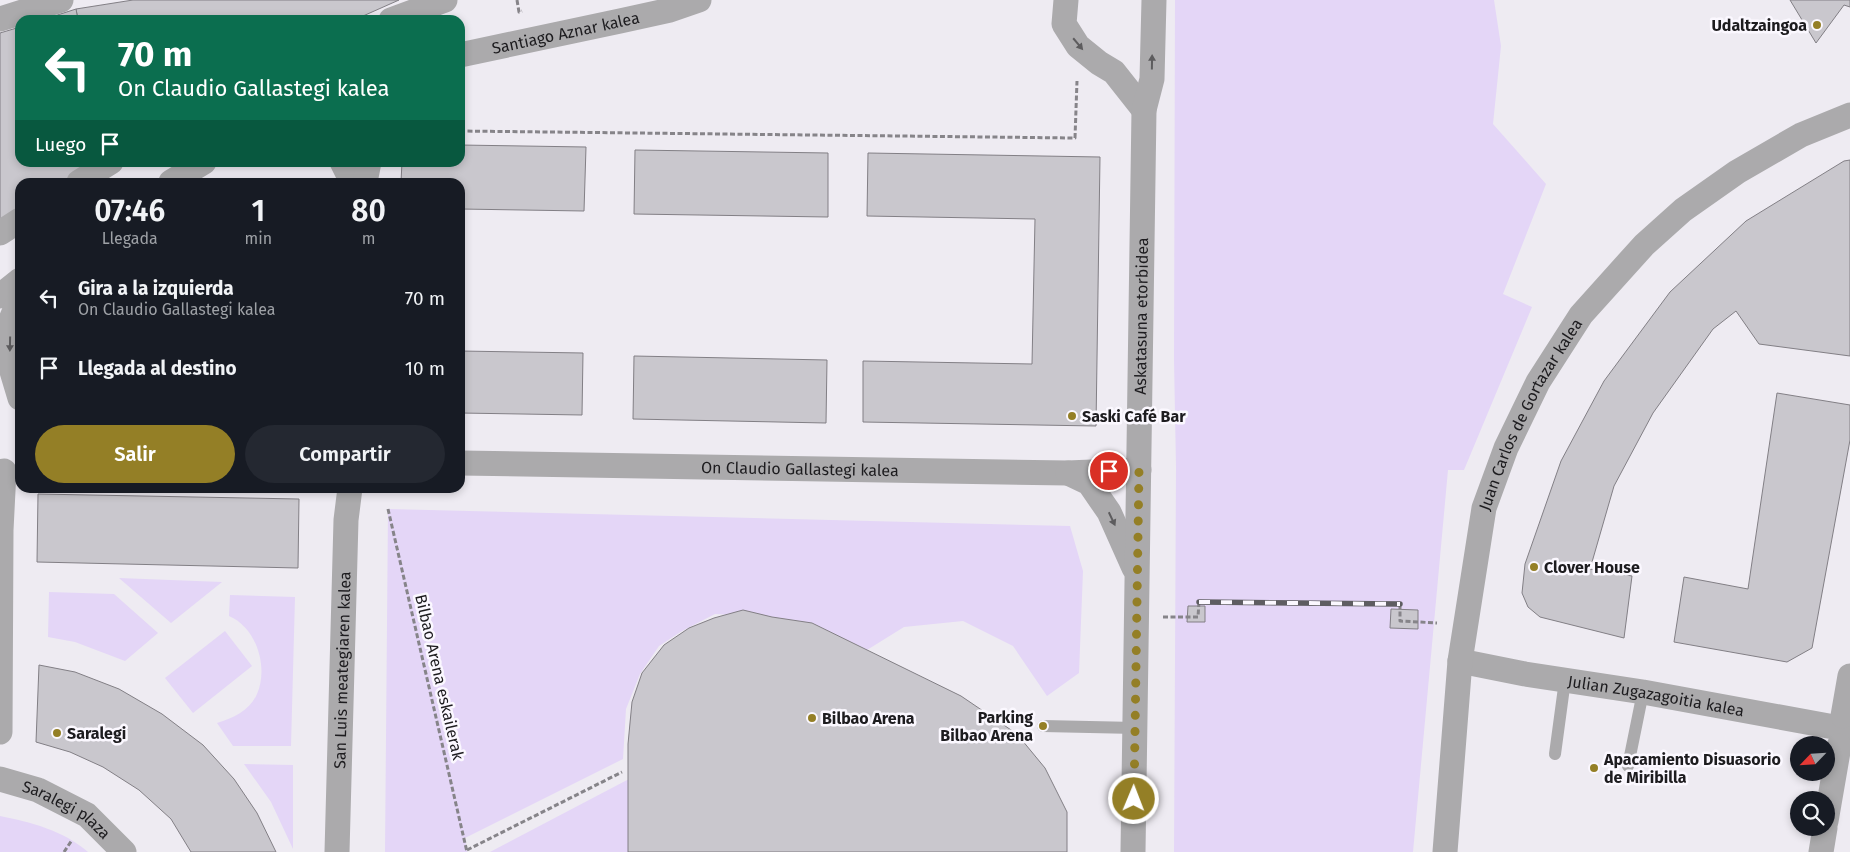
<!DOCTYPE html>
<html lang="es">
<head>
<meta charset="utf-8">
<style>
	body { margin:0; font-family:"Fira Sans",sans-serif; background:#242831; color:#f1f3f6; height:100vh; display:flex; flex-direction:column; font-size:19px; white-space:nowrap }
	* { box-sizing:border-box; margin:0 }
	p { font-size:16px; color:#9ea1a6 }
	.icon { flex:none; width:28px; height:28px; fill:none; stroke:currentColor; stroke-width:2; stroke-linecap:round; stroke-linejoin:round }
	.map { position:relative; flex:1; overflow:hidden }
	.details { position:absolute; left:15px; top:178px; width:450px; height:315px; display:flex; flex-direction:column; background:#171b24; border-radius:15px; box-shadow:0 2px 8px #0003 }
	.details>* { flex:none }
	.guide { position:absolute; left:15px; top:15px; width:450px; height:152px; border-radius:15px; box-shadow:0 2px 8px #0003; background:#0b6e4f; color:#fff; overflow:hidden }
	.needle { width:32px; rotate:245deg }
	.fabs { position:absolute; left:1790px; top:736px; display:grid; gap:10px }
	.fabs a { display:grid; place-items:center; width:45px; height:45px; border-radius:50%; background:#171b24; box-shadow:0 2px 8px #0003; font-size:25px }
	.pin { position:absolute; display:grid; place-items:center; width:42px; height:42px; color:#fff; margin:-21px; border:2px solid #fff; border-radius:50%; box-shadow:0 1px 5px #0007 }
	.me { position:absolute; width:55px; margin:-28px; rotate:1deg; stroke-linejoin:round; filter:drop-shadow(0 0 4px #0008) }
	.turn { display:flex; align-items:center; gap:18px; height:105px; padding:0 20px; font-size:22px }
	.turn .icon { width:65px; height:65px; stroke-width:2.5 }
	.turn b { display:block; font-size:35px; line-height:42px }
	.then { display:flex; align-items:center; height:48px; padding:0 20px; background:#0003; gap:10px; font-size:19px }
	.eta { display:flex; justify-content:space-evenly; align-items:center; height:85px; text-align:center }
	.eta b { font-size:30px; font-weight:600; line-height:35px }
	.button { display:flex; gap:10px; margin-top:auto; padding:10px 20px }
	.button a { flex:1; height:58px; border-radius:30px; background:#947f26; color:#fff; font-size:20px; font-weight:600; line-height:58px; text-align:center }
	.button a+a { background:#242831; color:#f1f3f6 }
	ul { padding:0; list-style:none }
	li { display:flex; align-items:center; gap:15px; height:70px; padding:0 20px }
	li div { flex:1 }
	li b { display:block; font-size:19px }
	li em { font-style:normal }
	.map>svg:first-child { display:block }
	.green { fill:#e4d6f7 }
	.building { fill:#c9c7cd; stroke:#827f85 }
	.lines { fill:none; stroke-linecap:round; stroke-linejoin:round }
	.path { stroke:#868489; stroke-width:3; stroke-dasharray:5 2.5; stroke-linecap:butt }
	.lane { stroke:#abaaac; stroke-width:12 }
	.street { stroke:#abaaac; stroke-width:25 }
	.rail-casing { stroke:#5e5d61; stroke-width:5.5 }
	.rail { stroke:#fbf8ff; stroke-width:4; stroke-dasharray:11; stroke-linecap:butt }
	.oneway { fill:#5d5c5e }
	.route { stroke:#947f26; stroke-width:9; stroke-dasharray:0 16.2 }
	.poi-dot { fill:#947f26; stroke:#fbf8ff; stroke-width:2 }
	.labels { text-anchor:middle; stroke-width:5; stroke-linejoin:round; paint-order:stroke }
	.poi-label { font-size:16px; font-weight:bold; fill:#1d1c1f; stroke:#fbf8ff; text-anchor:start }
	.street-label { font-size:16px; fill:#1d1c1f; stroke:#fbf8ff }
</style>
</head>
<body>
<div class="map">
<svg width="1850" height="852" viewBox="0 0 1850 852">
	<rect width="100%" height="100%" fill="#eeebf2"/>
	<!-- green -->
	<g class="green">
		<polygon points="1175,0 1494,0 1501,46 1493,124 1546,184 1503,294 1532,307 1464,470 1448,470 1413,852 1174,852 1176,467 1174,360"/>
		<polygon points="388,509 1070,526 1083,571 1079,673 1047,696 1013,646 963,621 904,627 867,650 812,623 772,617 715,614 682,631 659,646 640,674 626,709 623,759 465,838 467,852 385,852"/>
		<polygon points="119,578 222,582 171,623"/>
		<polygon points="49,592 114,594 158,633 125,661 75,642 48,637"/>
		<path d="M230,595l65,2 -4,149h-58l-16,-23c17,-5 33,-13 40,-29 12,-27 -1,-67 -28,-78z"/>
		<polygon points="225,631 252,666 193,713 165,678"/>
		<polygon points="244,764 293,765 293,849 271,802"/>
		<polygon points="629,779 628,852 490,852"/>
		<path d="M0,816c31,6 64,15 88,36h-88z"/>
	</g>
	<!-- building -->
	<g class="building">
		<polygon points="133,0 399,0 354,20 78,20 76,9"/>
		<polygon points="1790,0 1850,0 1850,7 1844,5 1816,43"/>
		<polygon points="76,9 78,20 42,20"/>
		<polygon points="20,27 20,162 98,162 66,182 20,182 20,210 0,223 0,33"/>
		<polygon points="460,145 586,147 584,211 460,209 460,182 401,182 402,162 460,162"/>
		<polygon points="635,150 828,153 828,217 634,214"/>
		<polygon points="868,153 1100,157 1096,426 863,422 863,361 1032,364 1035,219 867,216"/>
		<polygon points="1850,160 1850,356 1759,344 1736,311 1713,329 1653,413 1614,486 1590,569 1632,576 1624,638 1540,617 1528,607 1522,593 1525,564 1561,461 1604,381 1670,292 1746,221 1844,161"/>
		<polygon points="269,179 277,182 245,182 249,180"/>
		<polygon points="460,351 583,353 582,415 460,413"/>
		<polygon points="634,356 827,360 826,423 633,419"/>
		<polygon points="1777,393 1850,405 1850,440 1812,648 1787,662 1674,642 1684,577 1748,589"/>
		<polygon points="38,494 299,499 298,568 37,562"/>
		<polygon points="1188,606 1205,606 1205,622 1187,622"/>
		<polygon points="1391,609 1418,610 1418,629 1390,628"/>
		<polygon points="743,610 772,617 812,623 961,696 1017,734 1045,768 1067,812 1067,852 628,852 628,744 632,702 642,673 664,645 689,628 714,618"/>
		<polygon points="39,665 75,672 119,689 162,714 203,745 234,779 257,813 276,852 191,852 171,819 139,790 103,767 70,752 36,742"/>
	</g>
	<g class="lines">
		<!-- path -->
		<g class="path">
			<polyline points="517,0 519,12 522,11"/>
			<polyline points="460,131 1075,138 1077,81"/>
			<polyline points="388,509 467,852"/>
			<polyline points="1400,604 1400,621 1437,623"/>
			<polyline points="1163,617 1198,617 1199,602"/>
			<polyline points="467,850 622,772"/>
			<polyline points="64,852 72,840"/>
		</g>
		<!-- lane -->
		<g class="lane">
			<polyline points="1043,726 1136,728"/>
			<polyline points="1555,754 1565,680"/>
			<polyline points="1628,766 1643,692"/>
		</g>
		<!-- street -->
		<g class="street">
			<polyline points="1066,0 1064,24 1078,46 1099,63 1114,72 1144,110"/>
			<polyline points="0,19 61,0"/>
			<polyline points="391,20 445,0"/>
			<path id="s1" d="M460,55l160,-34 50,-11 29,-10"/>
			<polyline points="342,162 352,182"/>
			<polyline points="79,182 111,162"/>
			<polyline points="171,182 204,162"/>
			<polyline points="365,182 369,162"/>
			<polyline points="0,233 20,220"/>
			<polyline points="0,296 20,280"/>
			<polyline points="20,298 10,322 10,365 20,398"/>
			<path id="s2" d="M460,463l608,10 71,-3"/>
			<polyline points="1068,473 1089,483 1109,512 1134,568"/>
			<path id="s3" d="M1460,661l65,13 118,18 207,38"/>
			<polyline points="1843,716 1850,676"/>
			<polyline points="0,732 1,530 4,471"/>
			<path id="s4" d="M0,779l38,11 49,25 37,37"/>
			<polyline points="1826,821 1839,746"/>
			<path id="s5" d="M337,852l9,-332 4,-32"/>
			<path id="s6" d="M1133,852l11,-742 8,-31 2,-79"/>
			<path id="s7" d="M1445,852l15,-191 24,-153 22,-60 32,-66 43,-67 63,-70 39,-35 54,-38 64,-37 49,-20"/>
			<polyline points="1821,852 1825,828"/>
		</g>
		<defs>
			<polyline id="rail" points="1199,602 1400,604"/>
		</defs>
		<!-- rail casing -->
		<use href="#rail" class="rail-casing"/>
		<!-- rail -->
		<use href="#rail" class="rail"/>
	</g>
	<!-- one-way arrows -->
	<defs><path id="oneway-solid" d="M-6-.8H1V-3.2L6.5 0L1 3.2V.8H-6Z" transform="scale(1.25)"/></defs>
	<g class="oneway">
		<use href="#oneway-solid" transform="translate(1078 44) rotate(50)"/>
		<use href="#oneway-solid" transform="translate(1152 62) rotate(-89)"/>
		<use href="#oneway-solid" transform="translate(10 344) rotate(91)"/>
		<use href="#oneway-solid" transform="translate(1112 519) rotate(65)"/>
	</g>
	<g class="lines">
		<!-- route -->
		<polyline class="route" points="1109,471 1139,470 1134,799"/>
	</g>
	<!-- markers -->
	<g class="poi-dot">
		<circle cx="1817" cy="25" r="5"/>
		<circle cx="1072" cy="416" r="5"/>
		<circle cx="1534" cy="567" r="5"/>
		<circle cx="812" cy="718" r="5"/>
		<circle cx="1043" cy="726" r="5"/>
		<circle cx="57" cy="733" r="5"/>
		<circle cx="1594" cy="768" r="5"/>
	</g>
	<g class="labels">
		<!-- poi labels -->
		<g class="poi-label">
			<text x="1807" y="31" text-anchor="end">Udaltzaingoa</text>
			<text x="1082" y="422">Saski Café Bar</text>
			<text x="1544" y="573">Clover House</text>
			<text x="1033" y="723" text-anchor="end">Parking<tspan x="1033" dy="18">Bilbao Arena</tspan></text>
			<text x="822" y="724">Bilbao Arena</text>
			<text x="67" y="739">Saralegi</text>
			<text x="1604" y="765">Apacamiento Disuasorio<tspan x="1604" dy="18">de Miribilla</tspan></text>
		</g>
		<!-- street labels -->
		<g class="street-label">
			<text dy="6" stroke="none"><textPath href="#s1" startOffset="108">Santiago Aznar kalea</textPath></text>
			<text dy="6" stroke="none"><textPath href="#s6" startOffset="536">Askatasuna etorbidea</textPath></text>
			<text dy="6" stroke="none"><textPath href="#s7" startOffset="451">Juan Carlos de Gortazar kalea</textPath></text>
			<text dy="6" stroke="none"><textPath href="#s2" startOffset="340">On Claudio Gallastegi kalea</textPath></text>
			<text dy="6" stroke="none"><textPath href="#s5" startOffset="182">San Luis meategiaren kalea</textPath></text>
			<text transform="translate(440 677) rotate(77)" y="6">Bilbao Arena eskailerak</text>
			<text dy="6" stroke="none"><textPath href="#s3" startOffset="199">Julian Zugazagoitia kalea</textPath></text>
			<text dy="6" stroke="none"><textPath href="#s4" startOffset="74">Saralegi plaza</textPath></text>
		</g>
	</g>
</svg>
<div class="fabs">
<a><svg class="needle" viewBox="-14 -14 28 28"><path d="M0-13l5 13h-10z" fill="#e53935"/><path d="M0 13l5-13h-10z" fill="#9ea1a6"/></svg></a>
<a><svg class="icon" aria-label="search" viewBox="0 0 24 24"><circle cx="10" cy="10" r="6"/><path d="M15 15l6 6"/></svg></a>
</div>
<div class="pin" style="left:1109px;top:471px;background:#d93025"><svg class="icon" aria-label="arrive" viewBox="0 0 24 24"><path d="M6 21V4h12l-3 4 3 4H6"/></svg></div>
<svg class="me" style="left:1134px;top:799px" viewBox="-20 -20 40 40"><circle r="17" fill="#947f26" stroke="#fff" stroke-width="3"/><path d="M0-11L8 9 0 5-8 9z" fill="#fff"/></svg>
<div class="guide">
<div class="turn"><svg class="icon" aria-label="left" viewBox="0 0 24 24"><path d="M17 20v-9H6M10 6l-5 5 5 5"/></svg><div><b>70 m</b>On Claudio Gallastegi kalea</div></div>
<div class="then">Luego<svg class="icon" aria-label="arrive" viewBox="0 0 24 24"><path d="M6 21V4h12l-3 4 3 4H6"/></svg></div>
</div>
<section class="details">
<div class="eta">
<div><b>07:46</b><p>Llegada</p></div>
<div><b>1</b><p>min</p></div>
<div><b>80</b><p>m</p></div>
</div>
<ul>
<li><svg class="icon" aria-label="left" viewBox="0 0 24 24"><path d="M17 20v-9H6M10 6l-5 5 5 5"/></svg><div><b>Gira a la izquierda</b><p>On Claudio Gallastegi kalea</p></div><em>70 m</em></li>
<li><svg class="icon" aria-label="arrive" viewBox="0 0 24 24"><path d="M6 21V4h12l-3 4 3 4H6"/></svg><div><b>Llegada al destino</b></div><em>10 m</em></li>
</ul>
<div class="button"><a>Salir</a><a>Compartir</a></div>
</section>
</div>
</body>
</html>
